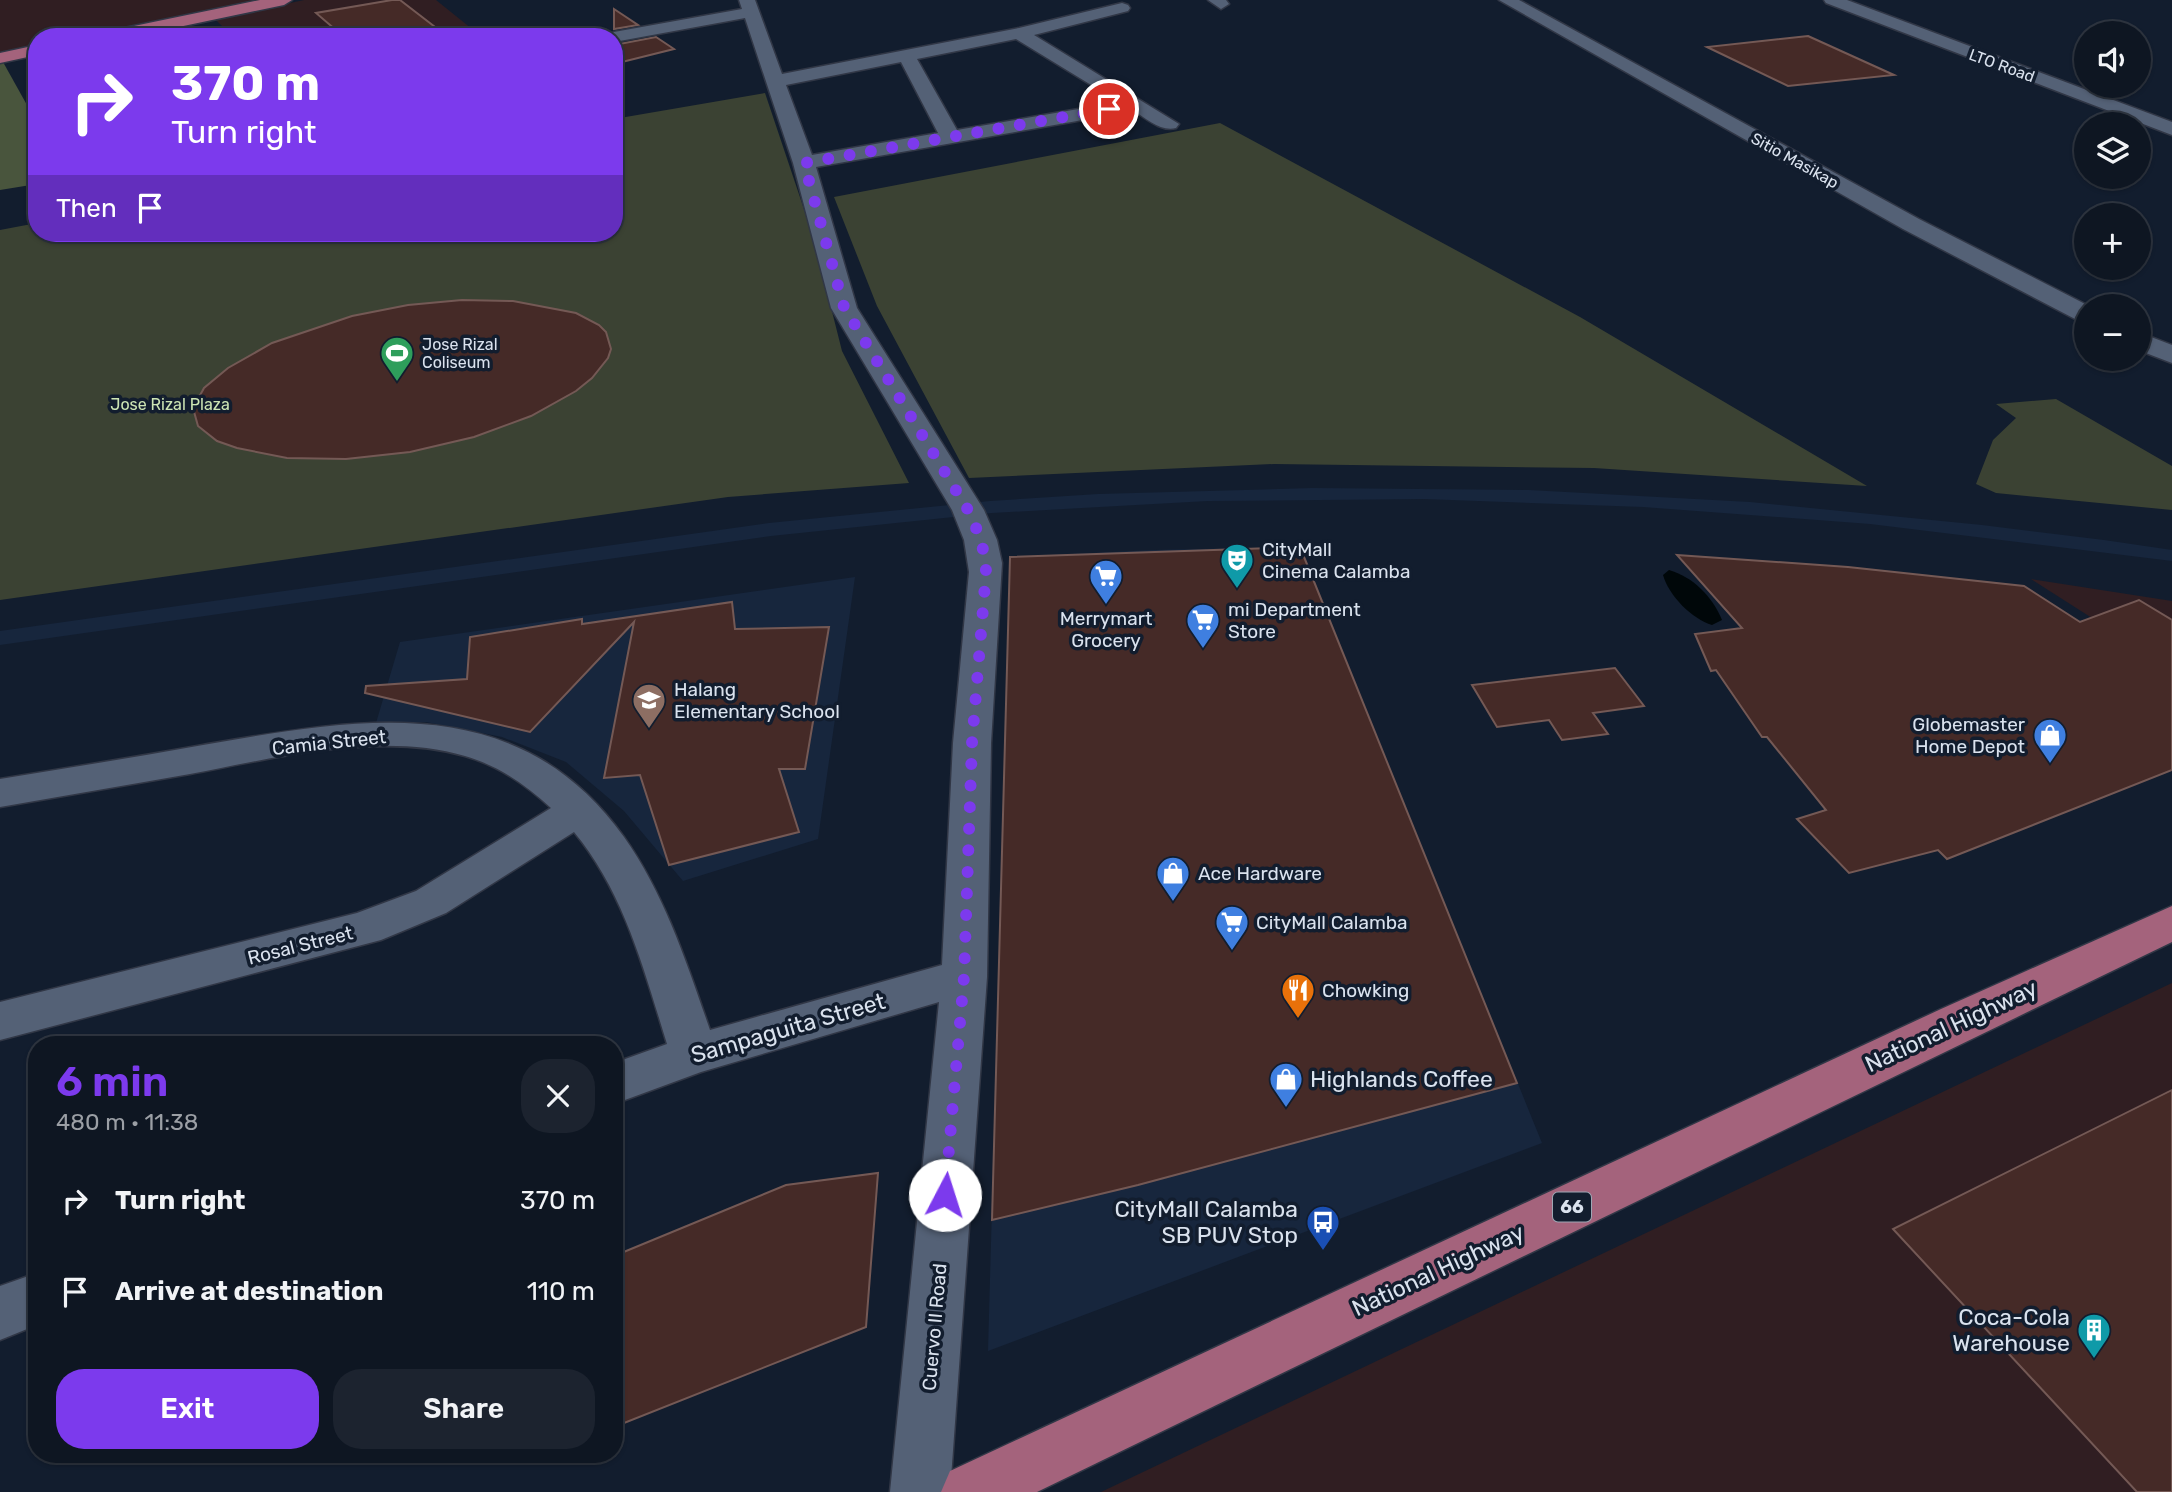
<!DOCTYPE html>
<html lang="en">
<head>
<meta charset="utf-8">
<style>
	body { margin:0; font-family:Rubik,sans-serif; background:#1c232f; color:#f1f3f6; height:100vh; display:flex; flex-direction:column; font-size:26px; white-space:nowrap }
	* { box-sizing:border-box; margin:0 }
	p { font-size:23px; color:#9b9fa5 }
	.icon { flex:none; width:38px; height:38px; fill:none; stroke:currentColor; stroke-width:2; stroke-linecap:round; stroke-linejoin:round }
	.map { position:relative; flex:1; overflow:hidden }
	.sheet { position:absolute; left:28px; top:1036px; width:595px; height:427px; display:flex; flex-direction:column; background:#0e1622; border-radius:28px; box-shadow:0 2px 5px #0004,0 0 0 2px #2e3540 }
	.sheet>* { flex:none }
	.top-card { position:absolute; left:28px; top:28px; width:595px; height:214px; border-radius:28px; box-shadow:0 2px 5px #0004,0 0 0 2px #2e3540; background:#7c3aed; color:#fff; overflow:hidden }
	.buttons { position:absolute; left:2074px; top:21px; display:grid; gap:14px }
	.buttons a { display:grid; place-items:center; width:77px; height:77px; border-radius:50%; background:#0e1622; box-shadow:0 2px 5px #0004,0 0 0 2px #2e3540; font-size:35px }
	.pin { position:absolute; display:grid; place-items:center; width:60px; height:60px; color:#fff; margin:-30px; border:4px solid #fff; border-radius:50%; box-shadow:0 2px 7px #0007 }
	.me { position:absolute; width:77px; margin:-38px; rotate:5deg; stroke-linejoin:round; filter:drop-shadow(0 0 5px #0008) }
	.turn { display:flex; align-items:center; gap:24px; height:147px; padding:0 28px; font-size:32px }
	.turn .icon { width:91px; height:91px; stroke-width:2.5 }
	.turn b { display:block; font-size:49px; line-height:60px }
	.then { display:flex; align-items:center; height:66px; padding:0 28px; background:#0003; gap:14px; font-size:26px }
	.round { display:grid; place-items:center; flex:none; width:74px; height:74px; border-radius:28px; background:#1c232f }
	.summary { display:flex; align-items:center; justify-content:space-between; height:119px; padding:0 28px }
	h1 { font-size:42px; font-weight:600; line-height:52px; color:#7c3aed }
	.action { display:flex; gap:14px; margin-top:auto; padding:14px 28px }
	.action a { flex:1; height:80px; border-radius:28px; background:#7c3aed; color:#fff; font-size:28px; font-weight:600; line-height:80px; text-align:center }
	.action a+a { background:#1c232f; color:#f1f3f6 }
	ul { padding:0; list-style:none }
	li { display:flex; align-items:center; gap:21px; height:91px; padding:0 28px }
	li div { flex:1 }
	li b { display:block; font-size:26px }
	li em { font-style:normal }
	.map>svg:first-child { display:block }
	.built { fill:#17263d }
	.industrial { fill:#301e22 }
	.green { fill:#3b4233 }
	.forest { fill:#49553d }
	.water { fill:#000709 }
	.building { fill:#452a27; stroke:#745955; stroke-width:2 }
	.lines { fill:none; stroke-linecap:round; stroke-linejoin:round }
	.minor-casing { stroke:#313746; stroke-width:3 }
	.major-casing { stroke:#313746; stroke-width:3 }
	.minor { fill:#546176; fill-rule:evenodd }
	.major { fill:#a4637c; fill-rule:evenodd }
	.route { stroke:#7c3aed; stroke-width:12; stroke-dasharray:0 21.6 }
	.labels { text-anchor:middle; stroke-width:7; stroke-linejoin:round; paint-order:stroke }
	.far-street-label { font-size:16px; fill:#dae2ee; stroke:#121d2e }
	.far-poi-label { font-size:16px; fill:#dae2ee; stroke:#121d2e; text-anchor:start }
	.far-park-label { font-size:16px; fill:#cde5b4; stroke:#121d2e }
	.shield { fill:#121d2e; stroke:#9ea7b4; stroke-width:2 }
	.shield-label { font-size:18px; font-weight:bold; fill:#dae2ee }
	.poi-label { font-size:19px; fill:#dae2ee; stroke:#121d2e; text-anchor:start }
	.street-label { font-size:19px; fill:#dae2ee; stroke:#121d2e }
	.near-street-label { font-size:23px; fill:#dae2ee; stroke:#121d2e }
	.near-poi-label { font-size:23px; fill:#dae2ee; stroke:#121d2e; text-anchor:end }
</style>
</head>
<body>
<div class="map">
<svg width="2172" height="1492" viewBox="0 0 2172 1492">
	<rect width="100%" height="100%" fill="#121d2e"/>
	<!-- built -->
	<g class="built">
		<polygon points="1313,488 1529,490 1750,502 1982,525 2104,540 2172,550 2172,561 1870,524 1643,507 1424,499 1208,501 992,513 771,536 0,645 0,631 769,523 990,501 1098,494"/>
		<polygon points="1300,547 1542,1143 988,1351 1010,557 1153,550"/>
		<polygon points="855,577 818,839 683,881 624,811 566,762 502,737 426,722 376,723 400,642"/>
	</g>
	<!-- industrial -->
	<g class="industrial">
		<polygon points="0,0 268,0 87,37 37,37 37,47 0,54"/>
		<polygon points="304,0 436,0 482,37 233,37 215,19"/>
		<polygon points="2031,579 2172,601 2172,669"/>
		<polygon points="2172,983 2172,1492 1101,1492"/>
	</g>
	<!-- green -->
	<g class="green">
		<polygon points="765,93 813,236 842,351 909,483 728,497 0,600 0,230 37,223 37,233 614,233 614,119"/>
		<polygon points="1220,123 1580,317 1867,486 1594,468 1274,464 969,478 877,306 834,197"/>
		<polygon points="2056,399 2172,466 2172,510 1996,493 1976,484 1993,440 2016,418 1996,404"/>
	</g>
	<!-- forest -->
	<polygon class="forest" points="3,62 37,123 37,184 0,190 0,63"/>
	<!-- water -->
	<path class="water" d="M1669,570c24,7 43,26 53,50l-10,5c-20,-6 -43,-29 -49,-50z"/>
	<!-- building -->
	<g class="building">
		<polygon points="392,0 400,0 448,37 344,37 316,13"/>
		<polygon points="614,9 638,25 614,29"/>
		<polygon points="1808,36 1894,75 1788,86 1707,47"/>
		<polygon points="656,37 674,49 614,64 614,45"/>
		<polygon points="462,300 513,301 576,313 599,325 606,332 611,349 608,358 592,378 576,391 531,416 474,437 410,452 346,459 287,458 237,448 217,441 198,426 193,408 204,388 228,368 272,343 352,316 408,305"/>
		<polygon points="1300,547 1517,1083 1138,1185 992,1220 1010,557"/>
		<polygon points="1677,555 1848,567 2024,586 2080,622 2139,600 2172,620 2172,770 1947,859 1938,850 1849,873 1797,819 1826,810 1767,737 1762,737 1716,670 1711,671 1695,634 1742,628"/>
		<polygon points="732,602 735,629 829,627 805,769 779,769 799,832 669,865 640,775 604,778 634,622 530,732 365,693 366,686 467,679 470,637 582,619 582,624"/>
		<polygon points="1615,668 1644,706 1593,713 1608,734 1562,740 1549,720 1497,727 1472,685"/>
		<polygon points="2172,1090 2172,1492 2137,1492 1893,1229"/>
		<polygon points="878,1173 866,1327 614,1427 614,1256 786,1185"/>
	</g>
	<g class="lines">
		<defs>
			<g id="minor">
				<path d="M739,0h16l27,74 237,-46 103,-25 6,2 2,3 -2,3 -94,24 145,89 -3,4c-15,4 -29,-9 -42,-17l-318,56 41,141 127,202 13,30 5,23 -11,180 -4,234 -37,515h-60l49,-490 -238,70 -87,32v-41l53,-19c-23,-74 -43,-152 -93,-212l-128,81 -65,27 -381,100v-38l357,-89 59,-22 135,-83c-26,-24 -52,-42 -86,-52 -85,-25 -191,2 -275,18 -63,11 -127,22 -190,33v-28c68,-11 136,-22 203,-34 157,-27 314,-57 421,92 41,58 63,127 86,193l232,-65 11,-222 16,-171 -5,-32 -12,-30 -121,-202 -38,-145 -48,-145 -131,24v-5h-8l8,-5 128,-23zM1016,39l103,63 -162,28 -40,-71zM901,62l37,71 -126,22 -26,-70z"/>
				<polygon points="1208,0 1226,0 1229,4 1221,9"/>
				<polygon points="1499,0 1519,0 1919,219 2089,306 2086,306 2086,323 2077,320 1903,229"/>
				<polygon points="1824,0 1847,0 2172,122 2172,135 1826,3"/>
				<polygon points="2138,332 2172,345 2172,363 2138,350"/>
				<polygon points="37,1273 37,1325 0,1340 0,1286"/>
			</g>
			<g id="major">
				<polygon points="260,0 292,0 284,5 131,37 97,37 105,32"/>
				<polygon points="37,45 37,55 0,63 0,53"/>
				<polygon points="2172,906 2172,942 1037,1492 941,1492 950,1471 1941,1009"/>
			</g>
		</defs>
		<!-- minor casing -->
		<use href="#minor" class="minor-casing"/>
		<!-- major casing -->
		<use href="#major" class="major-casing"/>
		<!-- minor -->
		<use href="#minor" class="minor"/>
		<!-- major -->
		<use href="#major" class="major"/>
	</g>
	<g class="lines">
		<!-- route -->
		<path class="route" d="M945,1195l19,-218 8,-234 14,-171c-1,-24 -8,-41 -18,-62l-124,-203 -40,-144 305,-54"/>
	</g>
	<!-- icons -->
	<defs>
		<symbol id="stadium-pin" viewBox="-11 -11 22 30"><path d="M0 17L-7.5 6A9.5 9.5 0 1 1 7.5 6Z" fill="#2e9e5b" stroke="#121d2e"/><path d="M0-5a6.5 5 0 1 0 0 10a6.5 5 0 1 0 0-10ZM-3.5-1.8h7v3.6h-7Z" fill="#fff"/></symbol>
		<symbol id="theatre-pin" viewBox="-11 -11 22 30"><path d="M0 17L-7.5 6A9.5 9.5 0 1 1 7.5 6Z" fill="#0f9aa8" stroke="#121d2e"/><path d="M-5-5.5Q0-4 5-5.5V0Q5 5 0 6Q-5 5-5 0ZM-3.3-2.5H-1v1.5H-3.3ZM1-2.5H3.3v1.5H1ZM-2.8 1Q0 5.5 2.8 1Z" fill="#fff"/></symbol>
		<symbol id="supermarket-pin" viewBox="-11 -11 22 30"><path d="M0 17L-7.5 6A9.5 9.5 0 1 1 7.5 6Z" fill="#3f7fe0" stroke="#121d2e"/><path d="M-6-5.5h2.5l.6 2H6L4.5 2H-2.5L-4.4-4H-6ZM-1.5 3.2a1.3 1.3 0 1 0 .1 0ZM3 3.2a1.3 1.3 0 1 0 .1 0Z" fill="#fff"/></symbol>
		<symbol id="school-pin" viewBox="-11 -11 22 30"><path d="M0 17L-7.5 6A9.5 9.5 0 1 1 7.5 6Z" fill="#8d6e63" stroke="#121d2e"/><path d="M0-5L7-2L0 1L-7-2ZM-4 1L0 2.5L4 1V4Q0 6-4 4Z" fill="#fff"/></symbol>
		<symbol id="shop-pin" viewBox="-11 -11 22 30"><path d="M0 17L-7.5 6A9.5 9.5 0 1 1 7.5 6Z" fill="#3f7fe0" stroke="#121d2e"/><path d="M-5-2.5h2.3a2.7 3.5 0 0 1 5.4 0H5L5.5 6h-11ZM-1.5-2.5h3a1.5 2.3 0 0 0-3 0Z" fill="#fff"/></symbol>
		<symbol id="restaurant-pin" viewBox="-11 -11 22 30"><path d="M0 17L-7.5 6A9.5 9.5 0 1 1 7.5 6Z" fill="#e8710a" stroke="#121d2e"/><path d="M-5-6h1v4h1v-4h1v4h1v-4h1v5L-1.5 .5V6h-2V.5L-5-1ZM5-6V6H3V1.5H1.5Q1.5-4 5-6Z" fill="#fff"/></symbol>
		<symbol id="bus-pin" viewBox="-11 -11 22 30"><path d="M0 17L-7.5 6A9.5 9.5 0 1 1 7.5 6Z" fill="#1a4fb4" stroke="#121d2e"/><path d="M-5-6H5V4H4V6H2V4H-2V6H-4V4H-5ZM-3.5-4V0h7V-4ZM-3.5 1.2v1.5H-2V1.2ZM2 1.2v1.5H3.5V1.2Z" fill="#fff"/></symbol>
		<symbol id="building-pin" viewBox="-11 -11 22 30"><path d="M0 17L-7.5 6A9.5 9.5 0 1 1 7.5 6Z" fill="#0f9aa8" stroke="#121d2e"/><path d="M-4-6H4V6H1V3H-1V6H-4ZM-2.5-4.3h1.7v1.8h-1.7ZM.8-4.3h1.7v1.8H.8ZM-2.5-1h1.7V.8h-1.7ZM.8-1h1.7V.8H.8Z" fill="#fff"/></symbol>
	</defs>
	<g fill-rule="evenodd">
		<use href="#stadium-pin" x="378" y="334" width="38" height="52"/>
		<use href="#theatre-pin" x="1218" y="541" width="38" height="52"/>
		<use href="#supermarket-pin" x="1087" y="557" width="38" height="52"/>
		<use href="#supermarket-pin" x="1184" y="601" width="38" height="52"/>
		<use href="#school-pin" x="630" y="681" width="38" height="52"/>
		<use href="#shop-pin" x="2031" y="716" width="38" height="52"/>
		<use href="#shop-pin" x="1154" y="854" width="38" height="52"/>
		<use href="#supermarket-pin" x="1213" y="903" width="38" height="52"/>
		<use href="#restaurant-pin" x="1279" y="971" width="38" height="52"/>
		<use href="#shop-pin" x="1267" y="1060" width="38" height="52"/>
		<use href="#bus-pin" x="1304" y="1203" width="38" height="52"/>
		<use href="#building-pin" x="2075" y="1311" width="38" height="52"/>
	</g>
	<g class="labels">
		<!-- far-street labels -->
		<g class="far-street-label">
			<text transform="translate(2002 65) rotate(20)" y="6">LTO Road</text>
			<text transform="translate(1795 160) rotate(29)" y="6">Sitio Masikap</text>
		</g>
		<!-- far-poi labels -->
		<g class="far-poi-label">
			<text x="422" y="350">Jose Rizal<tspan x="422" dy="18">Coliseum</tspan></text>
		</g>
		<!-- far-park labels -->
		<g class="far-park-label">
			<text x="170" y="410">Jose Rizal Plaza</text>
		</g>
		<!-- shield labels -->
		<rect class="shield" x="1553" y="1192.5" width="38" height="29" rx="5"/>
		<g class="shield-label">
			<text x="1572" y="1213">66</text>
		</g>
		<!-- poi labels -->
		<g class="poi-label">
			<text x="1262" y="556">CityMall<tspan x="1262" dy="22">Cinema Calamba</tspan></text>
			<text x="1228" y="616">mi Department<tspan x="1228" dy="22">Store</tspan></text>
			<text x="1106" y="625" text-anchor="middle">Merrymart<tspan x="1106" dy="22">Grocery</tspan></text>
			<text x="674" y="696">Halang<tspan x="674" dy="22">Elementary School</tspan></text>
			<text x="2025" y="731" text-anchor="end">Globemaster<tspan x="2025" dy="22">Home Depot</tspan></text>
			<text x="1198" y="880">Ace Hardware</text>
			<text x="1256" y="929">CityMall Calamba</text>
			<text x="1322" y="997">Chowking</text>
		</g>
		<!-- street labels -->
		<g class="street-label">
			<text transform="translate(329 742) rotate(-6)" y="7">Camia Street</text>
			<text transform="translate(300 945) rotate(-14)" y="7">Rosal Street</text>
			<text transform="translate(934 1327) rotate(-85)" y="7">Cuervo II Road</text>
		</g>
		<!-- near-street labels -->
		<g class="near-street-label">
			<text transform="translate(1951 1026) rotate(-25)" y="8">National Highway</text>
			<text transform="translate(788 1028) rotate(-16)" y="8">Sampaguita Street</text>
			<text transform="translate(1438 1270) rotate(-25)" y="8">National Highway</text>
		</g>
		<!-- near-poi labels -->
		<g class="near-poi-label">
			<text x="1310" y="1087" text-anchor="start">Highlands Coffee</text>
			<text x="1298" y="1217">CityMall Calamba<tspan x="1298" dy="26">SB PUV Stop</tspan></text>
			<text x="2070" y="1325">Coca-Cola<tspan x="2070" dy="26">Warehouse</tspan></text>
		</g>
	</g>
</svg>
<div class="buttons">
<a><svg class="icon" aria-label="sound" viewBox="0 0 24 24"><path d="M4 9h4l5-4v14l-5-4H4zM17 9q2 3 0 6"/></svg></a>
<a><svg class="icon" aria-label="layers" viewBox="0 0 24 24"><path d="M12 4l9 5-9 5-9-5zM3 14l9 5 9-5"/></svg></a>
<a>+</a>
<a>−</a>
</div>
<div class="pin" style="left:1109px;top:109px;background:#d93025"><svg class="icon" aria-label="arrive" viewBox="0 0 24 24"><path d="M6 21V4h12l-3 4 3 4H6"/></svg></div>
<svg class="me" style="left:945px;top:1195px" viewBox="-20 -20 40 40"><circle r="19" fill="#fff"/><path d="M0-13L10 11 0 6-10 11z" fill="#7c3aed"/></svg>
<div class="top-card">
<div class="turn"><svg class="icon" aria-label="right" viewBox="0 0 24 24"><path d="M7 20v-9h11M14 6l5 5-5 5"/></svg><div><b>370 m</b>Turn right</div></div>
<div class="then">Then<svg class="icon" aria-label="arrive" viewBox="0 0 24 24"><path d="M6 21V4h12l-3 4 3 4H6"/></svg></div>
</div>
<section class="sheet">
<div class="summary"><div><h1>6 min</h1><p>480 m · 11:38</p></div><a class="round"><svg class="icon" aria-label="close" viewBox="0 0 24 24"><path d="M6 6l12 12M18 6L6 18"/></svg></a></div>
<ul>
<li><svg class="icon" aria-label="right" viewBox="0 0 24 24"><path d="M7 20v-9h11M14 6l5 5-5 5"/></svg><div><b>Turn right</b></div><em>370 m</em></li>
<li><svg class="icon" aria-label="arrive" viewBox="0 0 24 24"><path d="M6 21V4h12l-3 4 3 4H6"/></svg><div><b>Arrive at destination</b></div><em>110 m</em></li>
</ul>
<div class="action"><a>Exit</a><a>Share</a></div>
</section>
</div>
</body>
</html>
